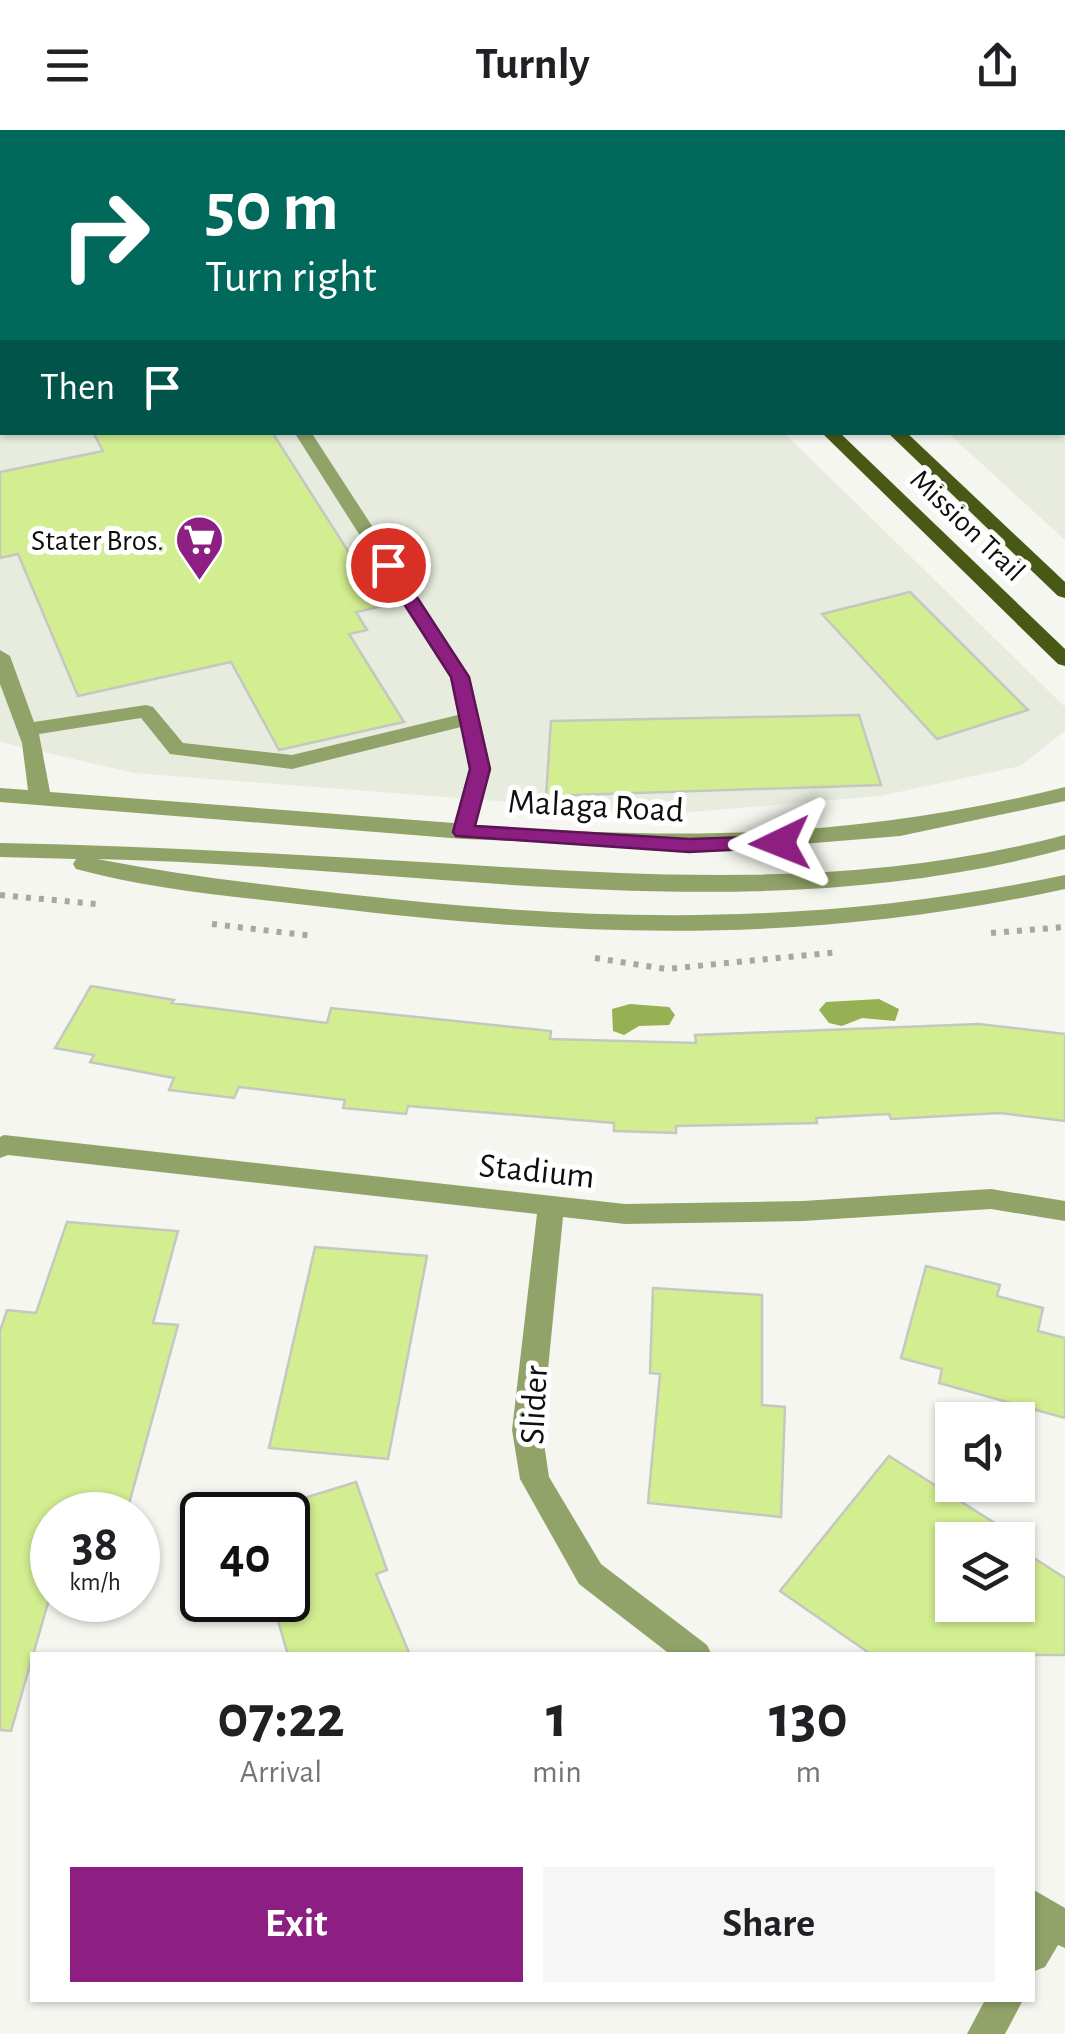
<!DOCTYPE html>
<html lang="en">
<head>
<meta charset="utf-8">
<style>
	body { margin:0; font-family:"Alegreya Sans",sans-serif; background:#f6f6f6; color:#202124; height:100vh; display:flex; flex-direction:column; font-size:38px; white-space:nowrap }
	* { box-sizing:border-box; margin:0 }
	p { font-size:32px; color:#757577 }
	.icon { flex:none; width:55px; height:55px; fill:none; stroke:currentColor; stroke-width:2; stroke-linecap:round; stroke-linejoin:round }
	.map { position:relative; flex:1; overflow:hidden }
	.details { position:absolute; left:30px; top:1522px; width:1005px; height:350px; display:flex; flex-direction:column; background:#fff; border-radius:0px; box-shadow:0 2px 8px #0004 }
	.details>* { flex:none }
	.top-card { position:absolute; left:0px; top:0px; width:1065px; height:305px; box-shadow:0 2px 8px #0004; background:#00695c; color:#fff; overflow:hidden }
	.tools { position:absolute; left:935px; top:1272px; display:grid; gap:20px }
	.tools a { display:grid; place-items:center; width:100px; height:100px; border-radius:0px; background:#fff; box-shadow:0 2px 8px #0004; font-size:50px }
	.speed { position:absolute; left:30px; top:1362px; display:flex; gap:20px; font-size:50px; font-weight:700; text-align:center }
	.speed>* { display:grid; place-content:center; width:130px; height:130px; border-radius:50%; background:#fff; box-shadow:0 2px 8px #0004; line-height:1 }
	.speed small { font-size:25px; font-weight:400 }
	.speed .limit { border:5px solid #111; border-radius:15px; background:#fff; color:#111 }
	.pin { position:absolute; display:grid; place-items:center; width:85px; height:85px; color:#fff; margin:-42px; border:5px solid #fff; border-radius:50%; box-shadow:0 2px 10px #0007 }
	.me { position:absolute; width:110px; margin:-55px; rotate:268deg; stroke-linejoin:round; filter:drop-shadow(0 0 8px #0008) }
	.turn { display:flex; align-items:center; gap:35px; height:210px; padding:0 40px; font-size:45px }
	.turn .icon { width:130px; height:130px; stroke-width:2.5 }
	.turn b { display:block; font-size:70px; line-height:85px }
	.then { display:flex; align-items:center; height:95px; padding:0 40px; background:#0003; gap:20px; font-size:38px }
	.eta { display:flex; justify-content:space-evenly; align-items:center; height:170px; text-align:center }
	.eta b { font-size:60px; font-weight:600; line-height:70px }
	.primary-button { display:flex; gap:20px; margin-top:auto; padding:20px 40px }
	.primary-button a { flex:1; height:115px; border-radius:0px; background:#8d1f82; color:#fff; font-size:40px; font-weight:600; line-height:115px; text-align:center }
	.primary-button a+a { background:#f6f6f6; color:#202124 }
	header { display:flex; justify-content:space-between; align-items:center; height:130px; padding:0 40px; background:#fff; font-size:45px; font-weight:600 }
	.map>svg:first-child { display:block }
	.built { fill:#e7ecde }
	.water { fill:#96b054 }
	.building { fill:#d2ee90; stroke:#c5c7c1; stroke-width:2.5 }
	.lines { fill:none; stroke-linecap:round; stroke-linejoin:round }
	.path { stroke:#a7a8a3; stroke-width:6; stroke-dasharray:5 8; stroke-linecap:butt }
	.minor { fill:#91a369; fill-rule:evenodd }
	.major { fill:#485915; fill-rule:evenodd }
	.route { fill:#8d1f82; stroke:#5c1454; stroke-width:2.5 }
	.labels { text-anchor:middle; stroke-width:10; stroke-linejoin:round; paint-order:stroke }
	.far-street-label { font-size:30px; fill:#0f0f0d; stroke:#fff }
	.far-poi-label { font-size:30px; fill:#0f0f0d; stroke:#fff; text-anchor:end }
	.street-label { font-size:35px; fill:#0f0f0d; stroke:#fff }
</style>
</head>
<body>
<header><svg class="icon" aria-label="menu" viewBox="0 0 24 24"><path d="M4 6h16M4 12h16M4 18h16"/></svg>Turnly<svg class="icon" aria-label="share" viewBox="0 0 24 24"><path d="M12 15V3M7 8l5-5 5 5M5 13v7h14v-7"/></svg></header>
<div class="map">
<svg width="1065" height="1904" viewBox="0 0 1065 1904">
	<rect width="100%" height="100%" fill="#f4f6ef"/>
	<!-- built -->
	<g class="built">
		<polygon points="0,0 481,2 2,2 2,302 784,303 1065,577 1065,601 1020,636 880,666 667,684 134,643 0,612"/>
		<polygon points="621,0 1065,0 1065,410 948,303 1062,302 1062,2"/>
	</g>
	<!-- water -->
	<g class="water">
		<polygon points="879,869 899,879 895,891 862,888 842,896 829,893 819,880 826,872"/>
		<polygon points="630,874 669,877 675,885 669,895 639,896 624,905 613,901 612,879"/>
	</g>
	<!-- building -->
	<g class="building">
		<polygon points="93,302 272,302 383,476 356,482 367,500 349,504 404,592 279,620 231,532 78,566 18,424 0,428 0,342 103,321"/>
		<polygon points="910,462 1028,580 937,609 822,484"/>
		<polygon points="859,585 881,655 546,666 551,591"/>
		<polygon points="91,856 174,870 172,873 327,893 331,878 551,901 550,909 696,913 695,905 979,894 1065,904 1065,991 1000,983 891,989 889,984 816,988 817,993 676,996 676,1003 614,1001 614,993 408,976 406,984 343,978 345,970 239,957 234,968 169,960 174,948 90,932 94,925 55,918"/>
		<polygon points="67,1092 178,1101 153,1193 178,1195 126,1385 52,1385 52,1459 11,1601 0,1600 0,1201 7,1180 36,1183"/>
		<polygon points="315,1117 427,1126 388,1329 269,1318"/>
		<polygon points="926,1136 1000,1155 997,1166 1043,1178 1038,1201 1065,1208 1065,1288 939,1253 942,1239 901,1228"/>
		<polygon points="653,1158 762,1165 762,1275 785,1277 781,1387 648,1373 660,1244 650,1243"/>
		<polygon points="889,1326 1001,1397 996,1404 1006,1410 952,1410 952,1475 1018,1475 1018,1418 1065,1448 1065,1525 872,1525 780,1461"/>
		<polygon points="356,1352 387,1440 376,1444 410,1525 288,1525 272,1470 288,1470 288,1373"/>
	</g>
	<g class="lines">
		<!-- path -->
		<g class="path">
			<polyline points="0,765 96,774"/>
			<polyline points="212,794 313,806"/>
			<polyline points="991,803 1065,797"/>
			<polyline points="595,828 666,839 840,822"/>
		</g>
		<!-- minor -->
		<g class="minor">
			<polygon points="98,0 112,0 114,2 100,2"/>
			<polygon points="324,0 338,0 340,2 326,2"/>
			<polygon points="755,0 770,0 772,2 757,2"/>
			<polygon points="1062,47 1065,47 1062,56"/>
			<polygon points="1062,141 1065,141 1065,151 1062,150"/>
			<polygon points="1065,215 1065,225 1062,226 1062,216"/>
			<path d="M294,302h17l159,245 21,92 -15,56c209,16 384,13 589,-38v14l-165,35 -161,13 -276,-10 -463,-37v-14l28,2 -6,-47 -22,-59v-34l10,6 24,66 112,-17 7,2 30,36 109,12 166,-40 -8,-38zM141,588l29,36 122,15 169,-42 8,42 -15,54 -404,-31 -11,-58z"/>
			<path d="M1065,705v14c-316,86 -646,17 -968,10 83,16 166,26 249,35 253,29 469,33 719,-19v14c-258,56 -481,49 -741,18 -82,-10 -168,-16 -248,-38l-3,-5 3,-5 -76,-2v-14c152,3 303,12 455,21 207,13 407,25 610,-29z"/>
			<polygon points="4,1005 625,1074 803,1071 991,1059 1065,1071 1065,1091 991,1079 803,1091 625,1094 563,1087 542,1300 549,1347 601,1434 707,1515 712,1525 671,1525 579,1454 520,1349 512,1300 537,1084 8,1025 0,1028 0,1007"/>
			<polygon points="1032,1759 1065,1778 1065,1818 1058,1815 1045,1837 1032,1842"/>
			<polygon points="985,1870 1023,1870 1005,1904 967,1904"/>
		</g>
		<!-- major -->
		<g class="major">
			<polygon points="513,0 528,0 530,2 515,2"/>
			<polygon points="564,0 578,0 580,2 566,2"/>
			<polygon points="821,302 839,302 1065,519 1065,536 1058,534"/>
			<polygon points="887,302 906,302 1065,452 1065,468 1058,466"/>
		</g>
	</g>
	<!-- route -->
	<polygon class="route" points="388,430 394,432 469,547 490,639 475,696 689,709 780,706 787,708 787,717 689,722 456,706 453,702 470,639 451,547 379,435"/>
	<!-- icons -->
	<defs>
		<symbol id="supermarket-pin" viewBox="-11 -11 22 30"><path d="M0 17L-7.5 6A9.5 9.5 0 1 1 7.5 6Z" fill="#8d1f82" stroke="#fff"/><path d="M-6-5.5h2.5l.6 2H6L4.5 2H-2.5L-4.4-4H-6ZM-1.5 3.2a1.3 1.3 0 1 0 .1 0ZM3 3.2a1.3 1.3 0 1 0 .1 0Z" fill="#fff"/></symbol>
	</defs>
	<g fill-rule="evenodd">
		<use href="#supermarket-pin" x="172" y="382" width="55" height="75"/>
	</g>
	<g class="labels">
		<!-- far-street labels -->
		<g class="far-street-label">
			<text transform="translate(968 395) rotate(44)" y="10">Mission Trail</text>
		</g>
		<!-- far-poi labels -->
		<g class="far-poi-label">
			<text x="164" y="420">Stater Bros.</text>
		</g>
		<!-- street labels -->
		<g class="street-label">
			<text transform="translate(596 675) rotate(3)" y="12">Malaga Road</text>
			<text transform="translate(537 1040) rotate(6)" y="12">Stadium</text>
			<text transform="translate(533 1275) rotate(-87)" y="12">Slider</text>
		</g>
	</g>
</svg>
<div class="tools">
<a><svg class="icon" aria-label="sound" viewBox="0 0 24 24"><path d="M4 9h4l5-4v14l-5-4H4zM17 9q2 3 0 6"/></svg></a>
<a><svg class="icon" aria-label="layers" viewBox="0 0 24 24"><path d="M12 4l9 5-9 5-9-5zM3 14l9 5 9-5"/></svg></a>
</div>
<div class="speed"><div>38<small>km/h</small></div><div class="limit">40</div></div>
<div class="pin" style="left:388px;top:435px;background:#d93025"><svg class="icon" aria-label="arrive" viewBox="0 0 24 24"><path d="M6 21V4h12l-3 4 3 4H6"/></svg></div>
<svg class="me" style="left:780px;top:713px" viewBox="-20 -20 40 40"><path d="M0-17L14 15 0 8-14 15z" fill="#8d1f82" stroke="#fff" stroke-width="4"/></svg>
<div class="top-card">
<div class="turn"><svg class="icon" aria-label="right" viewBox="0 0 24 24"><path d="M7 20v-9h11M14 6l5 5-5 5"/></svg><div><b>50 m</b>Turn right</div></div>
<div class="then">Then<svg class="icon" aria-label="arrive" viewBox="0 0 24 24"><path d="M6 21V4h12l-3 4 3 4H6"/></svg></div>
</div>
<section class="details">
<div class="eta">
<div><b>07:22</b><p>Arrival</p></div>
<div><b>1</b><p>min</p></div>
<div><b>130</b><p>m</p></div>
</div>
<div class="primary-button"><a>Exit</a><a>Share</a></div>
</section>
</div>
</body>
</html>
